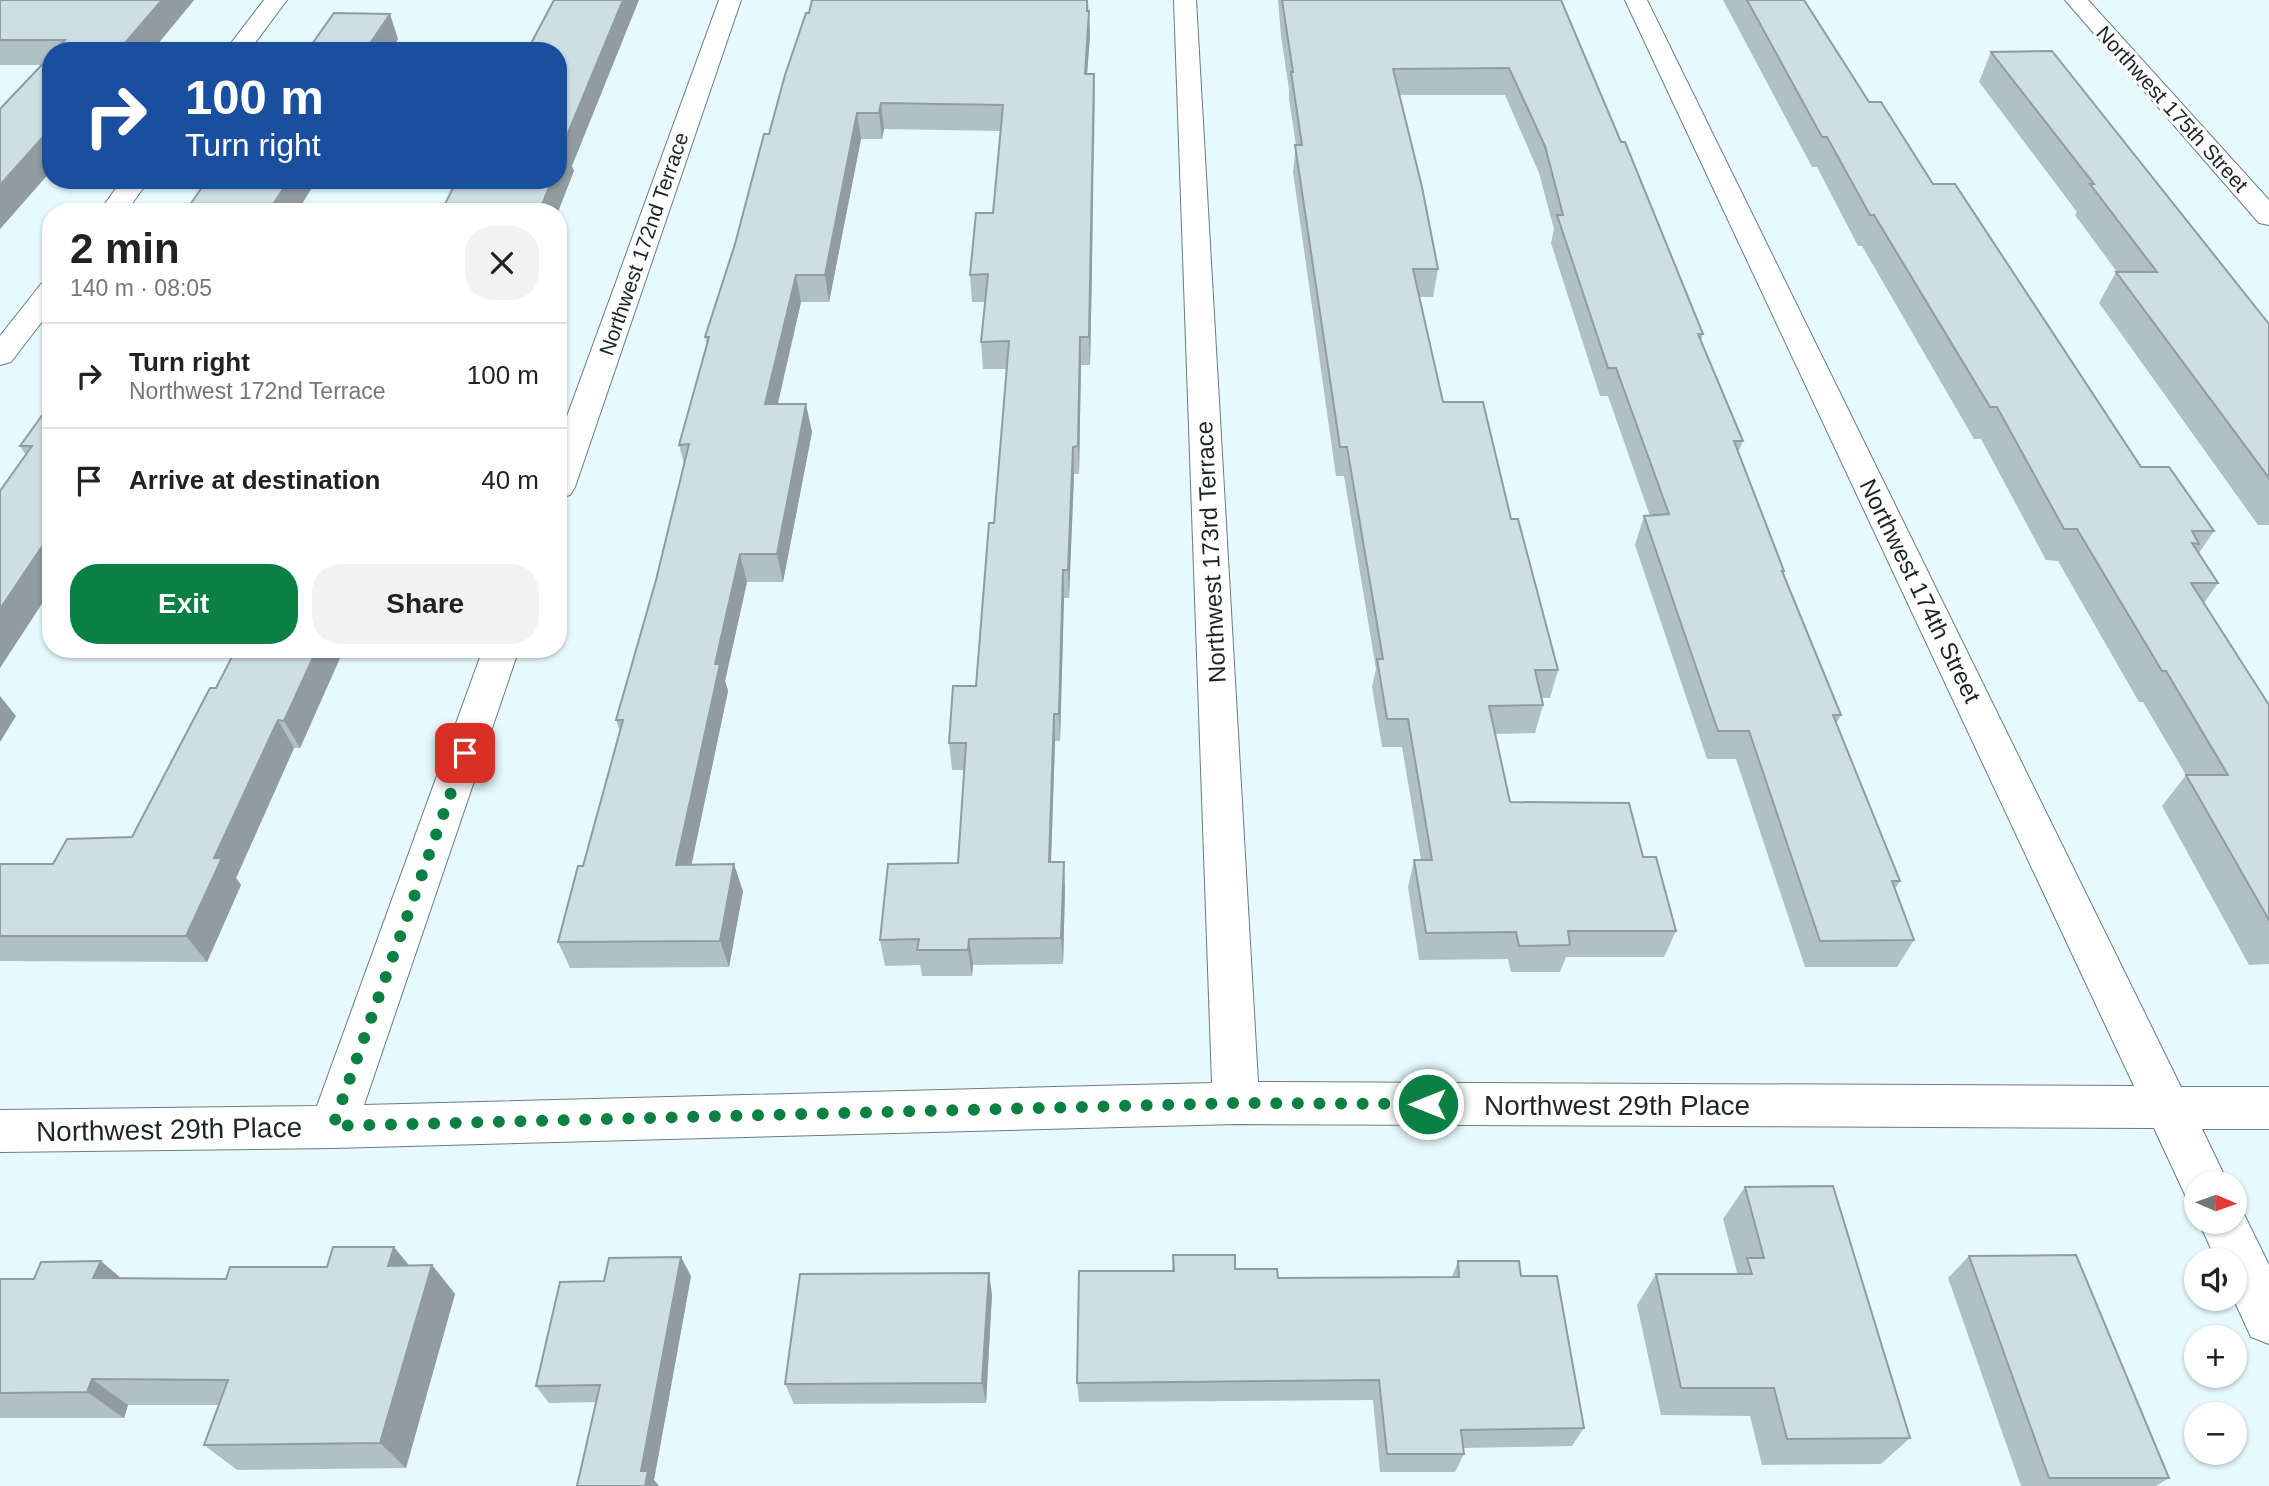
<!DOCTYPE html>
<html lang="en">
<head>
<meta charset="utf-8">
<style>
	body { margin:0; font-family:Helvetica,sans-serif; background:#f2f2f2; color:#222; height:100vh; display:flex; flex-direction:column; font-size:26px; white-space:nowrap }
	* { box-sizing:border-box; margin:0 }
	p { font-size:23px; color:#767676 }
	.icon { flex:none; width:38px; height:38px; fill:none; stroke:currentColor; stroke-width:2; stroke-linecap:round; stroke-linejoin:round }
	.map { position:relative; flex:1; overflow:hidden }
	.panel { position:absolute; left:42px; top:203px; width:525px; height:455px; display:flex; flex-direction:column; background:#fff; border-radius:28px; box-shadow:0 2px 5px #0004 }
	.panel>* { flex:none }
	.hud { position:absolute; left:42px; top:42px; width:525px; height:147px; border-radius:28px; box-shadow:0 2px 5px #0004; background:#1a4fa0; color:#fff; overflow:hidden }
	.needle { width:46px; rotate:92deg }
	.buttons { position:absolute; left:2184px; top:1171px; display:grid; gap:14px }
	.buttons a { display:grid; place-items:center; width:63px; height:63px; border-radius:50%; background:#fff; box-shadow:0 2px 5px #0004; font-size:35px }
	.pin { position:absolute; display:grid; place-items:center; width:60px; height:60px; color:#fff; margin:-30px; border-radius:14px; box-shadow:0 4px 10px #0006 }
	.me { position:absolute; width:77px; margin:-38px; rotate:270deg; stroke-linejoin:round; filter:drop-shadow(0 0 5px #0008) }
	.turn { display:flex; align-items:center; gap:24px; height:147px; padding:0 28px; font-size:32px }
	.turn .icon { width:91px; height:91px; stroke-width:2.5 }
	.turn b { display:block; font-size:49px; line-height:60px }
	.round { display:grid; place-items:center; flex:none; width:74px; height:74px; border-radius:28px; background:#f2f2f2 }
	.overview { display:flex; align-items:center; justify-content:space-between; height:119px; padding:0 28px }
	h1 { font-size:42px; font-weight:600; line-height:52px }
	.action { display:flex; gap:14px; margin-top:auto; padding:14px 28px }
	.action a { flex:1; height:80px; border-radius:28px; background:#0b8043; color:#fff; font-size:28px; font-weight:600; line-height:80px; text-align:center }
	.action a+a { background:#f2f2f2; color:#222 }
	ul { padding:0; list-style:none }
	li { display:flex; align-items:center; gap:21px; height:105px; padding:0 28px; border-top:2px solid #e0e0e0 }
	li div { flex:1 }
	li b { display:block; font-size:26px }
	li em { font-style:normal }
	.map>svg:first-child { display:block }
	.lines { fill:none; stroke-linecap:round; stroke-linejoin:round }
	.minor-casing { stroke:#6b7c80; stroke-width:2 }
	.minor { fill:#fff; fill-rule:evenodd }
	.wall { fill:#b0c0c5 }
	.shaded-wall { fill:#909ca0 }
	.building { fill:#cddfe5; stroke:#909ca0; stroke-width:2 }
	.route { stroke:#0b8043; stroke-width:12; stroke-dasharray:0 21.6 }
	.labels { text-anchor:middle; stroke-width:6; stroke-linejoin:round; paint-order:stroke }
	.far-street-label { font-size:21px; fill:#1e2527; stroke:#fff }
	.street-label { font-size:24px; fill:#1e2527; stroke:#fff }
	.near-street-label { font-size:28px; fill:#1e2527; stroke:#fff }
</style>
</head>
<body>
<div class="map">
<svg width="2269" height="1486" viewBox="0 0 2269 1486">
	<rect width="100%" height="100%" fill="#e6f9fe"/>
	<g class="lines">
		<defs>
			<g id="minor">
				<polygon points="264,0 287,0 249,51 225,51"/>
				<polygon points="719,0 741,0 575,487 570,495 558,498 558,441"/>
				<polygon points="1174,0 1196,0 1258,1082 2134,1086 1625,0 1647,0 2181,1087 2269,1087 2269,1129 2202,1129 2228,1183 2196,1183 2196,1202 2187,1199 2154,1128 1236,1124 333,1148 0,1152 0,1110 317,1106 483,649 519,649 364,1105 1212,1083"/>
				<polygon points="2065,0 2088,0 2269,200 2269,225 2259,223"/>
				<polygon points="122,180 149,180 126,212 99,212"/>
				<polygon points="51,281 51,310 11,362 0,365 0,336 41,284"/>
				<polygon points="2235,1203 2240,1206 2269,1265 2269,1344 2251,1337 2233,1298 2235,1260 2216,1260 2199,1222 2235,1222"/>
			</g>
		</defs>
		<!-- minor casing -->
		<use href="#minor" class="minor-casing"/>
		<!-- minor -->
		<use href="#minor" class="minor"/>
	</g>
	<!-- wall -->
	<g class="wall">
		<polygon points="0,0 194,0 152,51 51,51 51,171 0,229 0,109 41,65 0,65"/>
		<polygon points="1088,0 1090,36 1087,74 1094,74 1095,100 1090,365 1081,365 1079,474 1074,474 1069,598 1064,598 1060,741 1055,741 1051,862 1065,888 1063,964 973,965 972,976 922,976 920,965 885,966 880,940 958,863 964,770 952,770 949,743 976,686 994,523 1007,369 983,369 981,342 985,302 972,302 970,275 993,213 1001,131 884,129 882,139 861,139 829,302 801,302 778,404 812,432 783,582 747,582 725,681 728,691 691,865 743,891 729,967 570,968 558,942 583,866 620,732 616,720 656,580 684,464 679,445 707,345 705,337 769,134"/>
		<polygon points="1278,0 1561,0 1703,334 1701,341 1743,441 1738,453 1784,571 1783,575 1841,715 1836,724 1900,881 1895,889 1914,940 1897,967 1805,967 1736,759 1707,759 1635,545 1644,516 1650,516 1608,396 1600,396 1551,243 1554,229 1539,173 1505,95 1399,95 1438,269 1433,297 1419,297 1443,402 1511,519 1558,670 1550,698 1542,698 1543,705 1535,733 1495,734 1510,802 1643,857 1676,931 1664,957 1566,957 1560,972 1511,972 1508,959 1419,960 1408,887 1414,860 1421,860 1402,747 1382,747 1372,687 1376,669 1344,476 1336,476 1293,172 1296,145 1289,99 1289,89 1281,36"/>
		<polygon points="1723,0 1804,0 1869,102 1933,184 2141,467 2214,531 2199,553 2218,583 2204,603 2269,705 2269,964 2249,965 2162,806 2186,775 2143,702 2139,702 2058,561 2046,560 1981,439 1974,439 1862,246 1858,246 1817,167 1812,167"/>
		<polygon points="1991,52 2269,324 2269,525 2258,525 2099,303 2116,272 2117,272 2075,215 2077,212 1979,82"/>
		<polygon points="51,403 51,590 26,455 20,446"/>
		<polygon points="344,649 300,748 294,748 236,878 241,885 207,962 0,961 0,864 53,864 132,837 216,688"/>
		<polygon points="1745,1187 1910,1438 1881,1464 1762,1465 1750,1416 1661,1415 1637,1305 1656,1274 1736,1274 1737,1272 1723,1219"/>
		<polygon points="1173,1255 1278,1278 1452,1277 1458,1261 1521,1276 1584,1428 1572,1446 1463,1448 1464,1454 1455,1472 1380,1472 1373,1400 1079,1402 1077,1383 1172,1271"/>
		<polygon points="1969,1256 2169,1478 2156,1486 2021,1486 1948,1278"/>
		<polygon points="432,1265 455,1294 406,1468 237,1470 204,1445 219,1405 128,1405 124,1418 0,1418 0,1279 226,1279 410,1266"/>
		<polygon points="691,1276 654,1480 659,1486 577,1486 596,1402 549,1403 536,1386 604,1281"/>
		<polygon points="992,1294 986,1403 794,1404 785,1384"/>
	</g>
	<!-- shaded-wall -->
	<g class="shaded-wall">
		<polygon points="162,0 194,0 152,51 118,51"/>
		<polygon points="623,0 639,0 572,166 574,171 558,212 539,212 552,180 558,180 558,165 563,145"/>
		<polygon points="1089,11 1090,36 1085,100 1085,74"/>
		<polygon points="390,14 398,39 391,51 365,51"/>
		<polygon points="1094,74 1092,271 1090,365 1089,337"/>
		<polygon points="881,103 884,129 882,139 879,113"/>
		<polygon points="857,113 861,139 829,302 825,275"/>
		<polygon points="51,128 51,171 0,229 0,185"/>
		<polygon points="289,180 311,180 313,186 297,212 268,212"/>
		<polygon points="796,275 801,302 771,432 765,404"/>
		<polygon points="1080,337 1081,365 1079,474 1078,446"/>
		<polygon points="806,404 812,432 783,582 777,554"/>
		<polygon points="1073,447 1074,474 1069,598 1068,570"/>
		<polygon points="51,533 51,590 0,668 0,609"/>
		<polygon points="740,554 747,582 725,681 728,691 686,891 676,865 715,664"/>
		<polygon points="1063,570 1064,598 1060,741 1059,714"/>
		<polygon points="317,649 344,649 300,748 284,721"/>
		<polygon points="0,696 16,716 0,742"/>
		<polygon points="1054,714 1055,741 1050,889 1049,862"/>
		<polygon points="278,720 294,748 236,878 241,885 207,962 186,936 214,858"/>
		<polygon points="1064,862 1065,888 1063,964 1061,938"/>
		<polygon points="734,864 743,891 729,967 720,941"/>
		<polygon points="969,939 973,965 972,976 968,950"/>
		<polygon points="394,1247 418,1276 388,1266"/>
		<polygon points="681,1257 691,1276 654,1480 659,1486 645,1486 641,1471"/>
		<polygon points="101,1261 135,1290 93,1278"/>
		<polygon points="432,1265 455,1294 406,1468 380,1443"/>
		<polygon points="989,1273 992,1294 986,1403 982,1383"/>
		<polygon points="92,1379 128,1405 124,1418 87,1392"/>
	</g>
	<!-- building -->
	<g class="building">
		<polygon points="0,0 162,0 118,51 55,51 65,40 0,40"/>
		<polygon points="554,0 623,0 563,145 566,145 558,165 558,51 527,51"/>
		<polygon points="812,0 1087,0 1087,11 1089,11 1085,74 1094,74 1089,337 1080,337 1078,446 1073,447 1068,570 1063,570 1059,714 1054,714 1049,862 1064,862 1061,938 969,939 968,950 917,950 919,939 880,940 888,864 958,863 966,743 949,743 953,686 976,686 989,523 994,523 1009,341 981,342 988,274 970,275 976,213 993,213 1003,105 881,103 879,113 857,113 825,275 796,275 765,404 806,404 777,554 740,554 715,664 720,664 676,865 734,864 720,941 558,942 578,866 583,866 623,720 616,720 656,580 689,444 679,445 709,337 705,337 735,244 764,134 769,134 785,75 806,13 809,13"/>
		<polygon points="1282,0 1561,0 1621,142 1625,142 1703,334 1698,334 1743,441 1734,441 1784,571 1782,571 1841,715 1833,715 1900,881 1892,881 1914,940 1820,941 1749,731 1718,731 1644,516 1669,514 1616,368 1608,368 1557,215 1563,215 1545,146 1509,68 1393,69 1422,187 1438,269 1413,269 1443,402 1483,402 1511,519 1518,519 1558,670 1535,670 1543,705 1489,706 1510,802 1629,803 1643,857 1656,857 1676,931 1568,931 1570,945 1519,946 1516,932 1426,933 1414,860 1432,860 1408,719 1387,719 1377,659 1383,659 1347,447 1340,447 1295,145 1302,145 1291,72 1293,72"/>
		<polygon points="1747,0 1804,0 1869,102 1881,102 1933,184 1955,184 2141,467 2169,467 2214,531 2192,531 2199,544 2192,543 2218,583 2191,583 2269,705 2269,920 2186,775 2228,775 2166,671 2162,671 2077,529 2064,529 1997,407 1990,407 1874,215 1870,215 1827,137 1822,137"/>
		<polygon points="334,13 390,14 365,51 307,51"/>
		<polygon points="2052,51 2269,324 2269,478 2116,272 2157,272 2090,184 2094,184 1991,52"/>
		<polygon points="51,55 51,128 0,185 0,109"/>
		<polygon points="207,180 289,180 268,212 185,212"/>
		<polygon points="457,180 552,180 539,212 441,212"/>
		<polygon points="51,403 51,533 0,609 0,491 32,446 20,446"/>
		<polygon points="236,649 317,649 284,721 278,720 214,858 222,858 186,936 0,936 0,864 53,864 67,839 132,837 210,688 216,688"/>
		<polygon points="1833,1186 1910,1438 1787,1439 1774,1388 1681,1388 1656,1274 1752,1274 1747,1258 1764,1258 1745,1187"/>
		<polygon points="333,1247 394,1247 388,1266 432,1265 380,1443 204,1445 228,1380 92,1379 87,1392 0,1393 0,1279 34,1279 41,1262 101,1261 93,1278 226,1279 230,1267 327,1267"/>
		<polygon points="1173,1255 1235,1255 1235,1269 1277,1269 1278,1278 1459,1277 1458,1261 1519,1261 1521,1276 1557,1276 1584,1428 1461,1430 1464,1454 1387,1454 1379,1380 1077,1383 1079,1271 1174,1271"/>
		<polygon points="2076,1255 2169,1478 2049,1478 1969,1256"/>
		<polygon points="681,1257 641,1471 648,1471 645,1486 577,1486 600,1385 536,1386 560,1282 604,1281 609,1258"/>
		<polygon points="989,1273 982,1383 785,1384 800,1274"/>
	</g>
	<g class="lines">
		<!-- route -->
		<polyline class="route" points="465,753 333,1126 1236,1103 1428,1104"/>
	</g>
	<g class="labels">
		<!-- far-street labels -->
		<g class="far-street-label">
			<text transform="translate(2172 109) rotate(48)" y="7">Northwest 175th Street</text>
			<text transform="translate(644 244) rotate(-71)" y="7">Northwest 172nd Terrace</text>
		</g>
		<!-- street labels -->
		<g class="street-label">
			<text transform="translate(1211 552) rotate(-93)" y="8">Northwest 173rd Terrace</text>
			<text transform="translate(1920 591) rotate(64)" y="8">Northwest 174th Street</text>
		</g>
		<!-- near-street labels -->
		<g class="near-street-label">
			<text x="1617" y="1115">Northwest 29th Place</text>
			<text transform="translate(169 1129) rotate(-1)" y="10">Northwest 29th Place</text>
		</g>
	</g>
</svg>
<div class="buttons">
<a><svg class="needle" viewBox="-14 -14 28 28"><path d="M0-13l5 13h-10z" fill="#e53935"/><path d="M0 13l5-13h-10z" fill="#767676"/></svg></a>
<a><svg class="icon" aria-label="sound" viewBox="0 0 24 24"><path d="M4 9h4l5-4v14l-5-4H4zM17 9q2 3 0 6"/></svg></a>
<a>+</a>
<a>−</a>
</div>
<div class="pin" style="left:465px;top:753px;background:#d93025"><svg class="icon" aria-label="arrive" viewBox="0 0 24 24"><path d="M6 21V4h12l-3 4 3 4H6"/></svg></div>
<svg class="me" style="left:1428px;top:1104px" viewBox="-20 -20 40 40"><circle r="17" fill="#0b8043" stroke="#fff" stroke-width="3"/><path d="M0-11L8 9 0 5-8 9z" fill="#fff"/></svg>
<div class="hud">
<div class="turn"><svg class="icon" aria-label="right" viewBox="0 0 24 24"><path d="M7 20v-9h11M14 6l5 5-5 5"/></svg><div><b>100 m</b>Turn right</div></div>
</div>
<section class="panel">
<div class="overview"><div><h1>2 min</h1><p>140 m · 08:05</p></div><a class="round"><svg class="icon" aria-label="close" viewBox="0 0 24 24"><path d="M6 6l12 12M18 6L6 18"/></svg></a></div>
<ul>
<li><svg class="icon" aria-label="right" viewBox="0 0 24 24"><path d="M7 20v-9h11M14 6l5 5-5 5"/></svg><div><b>Turn right</b><p>Northwest 172nd Terrace</p></div><em>100 m</em></li>
<li><svg class="icon" aria-label="arrive" viewBox="0 0 24 24"><path d="M6 21V4h12l-3 4 3 4H6"/></svg><div><b>Arrive at destination</b></div><em>40 m</em></li>
</ul>
<div class="action"><a>Exit</a><a>Share</a></div>
</section>
</div>
</body>
</html>
